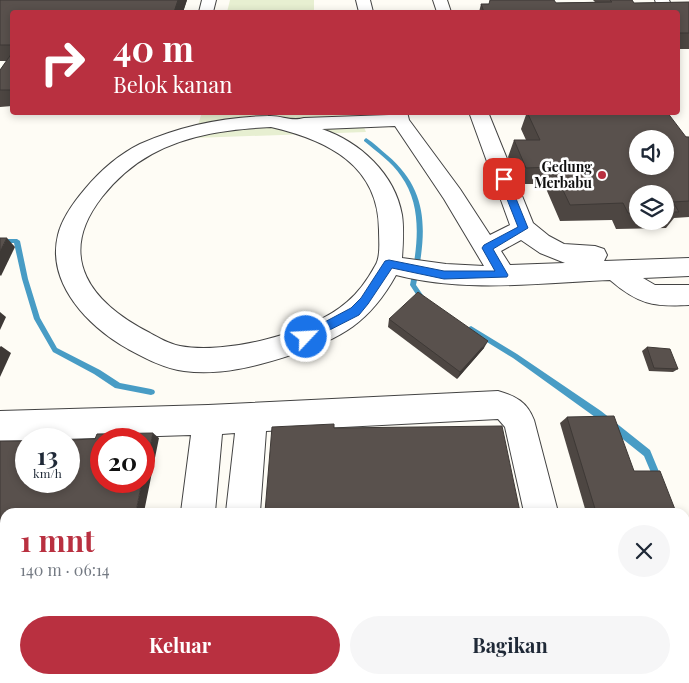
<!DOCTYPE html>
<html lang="id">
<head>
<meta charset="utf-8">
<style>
	body { margin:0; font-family:"Playfair Display",serif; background:#f6f6f7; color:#1f2937; height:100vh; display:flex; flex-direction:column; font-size:19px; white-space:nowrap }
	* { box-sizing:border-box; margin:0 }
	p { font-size:16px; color:#747a83 }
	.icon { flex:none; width:28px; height:28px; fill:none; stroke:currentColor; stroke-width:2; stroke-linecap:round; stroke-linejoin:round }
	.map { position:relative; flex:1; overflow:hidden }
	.sheet { position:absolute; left:0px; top:508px; width:690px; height:176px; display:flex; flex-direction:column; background:#fff; border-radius:15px 15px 0 0; box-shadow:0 2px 8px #0003 }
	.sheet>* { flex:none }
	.top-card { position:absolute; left:10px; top:10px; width:670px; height:105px; border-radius:5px; box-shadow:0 2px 8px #0003; background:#b93040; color:#fff; overflow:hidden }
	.tools { position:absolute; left:629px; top:130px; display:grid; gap:10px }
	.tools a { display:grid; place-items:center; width:45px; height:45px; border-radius:50%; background:#fff; box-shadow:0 2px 8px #0003; font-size:25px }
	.speed { position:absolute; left:15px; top:428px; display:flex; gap:10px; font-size:25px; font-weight:700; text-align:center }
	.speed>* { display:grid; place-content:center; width:65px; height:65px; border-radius:50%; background:#fff; box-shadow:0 2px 8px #0003; line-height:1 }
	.speed small { font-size:12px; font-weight:400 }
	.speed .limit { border:8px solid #d22; background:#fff; color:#111 }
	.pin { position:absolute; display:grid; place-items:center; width:42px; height:42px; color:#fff; margin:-21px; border-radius:10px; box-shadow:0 2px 8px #0006 }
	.me { position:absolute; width:55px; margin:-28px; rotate:65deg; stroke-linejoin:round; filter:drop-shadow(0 0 4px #0008) }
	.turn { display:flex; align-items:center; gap:18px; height:105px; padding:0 20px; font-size:22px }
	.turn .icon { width:65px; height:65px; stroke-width:2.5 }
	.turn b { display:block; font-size:35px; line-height:42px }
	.round { display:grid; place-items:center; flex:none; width:52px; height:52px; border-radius:26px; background:#f6f6f7 }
	.head { display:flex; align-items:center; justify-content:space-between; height:85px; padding:0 20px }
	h1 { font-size:30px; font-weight:700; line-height:38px; color:#b93040 }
	.cta { display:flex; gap:10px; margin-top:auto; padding:10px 20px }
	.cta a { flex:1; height:58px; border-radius:30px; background:#b93040; color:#fff; font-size:20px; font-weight:700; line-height:58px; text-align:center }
	.cta a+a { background:#f6f6f7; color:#1f2937 }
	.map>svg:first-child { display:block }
	.pitch { fill:#e7efd1 }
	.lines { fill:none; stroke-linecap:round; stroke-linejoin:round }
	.stream { fill:#489cc5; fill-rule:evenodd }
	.minor-casing { stroke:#434343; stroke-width:2 }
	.minor { fill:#fff; fill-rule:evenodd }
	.wall { fill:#4d4642; fill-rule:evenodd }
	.shaded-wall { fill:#3e3936 }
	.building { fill:#59514d; stroke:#3e3936; fill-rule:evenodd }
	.route { fill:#1a73e8; stroke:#114b97 }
	.poi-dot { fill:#b93040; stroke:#fff; stroke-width:2 }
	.labels { text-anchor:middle; stroke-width:5; stroke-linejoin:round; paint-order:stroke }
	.far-poi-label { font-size:14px; font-weight:bold; fill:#101010; stroke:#fff; text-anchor:end }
</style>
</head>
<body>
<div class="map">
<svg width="689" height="683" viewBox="0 0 689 683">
	<rect width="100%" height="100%" fill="#fefcf5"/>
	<!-- pitch -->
	<g class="pitch">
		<polygon points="230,0 314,0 314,12 227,12"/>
		<polygon points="202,112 358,113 366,132 194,138"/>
	</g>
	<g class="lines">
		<!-- stream -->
		<g class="stream">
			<path d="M366,138c8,5 15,12 21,17 44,37 39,79 29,130l9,13 1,2 -1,2h-4l-11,-17c7,-36 14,-77 -9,-109 -9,-14 -24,-24 -37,-35v-1z"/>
			<polygon points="0,239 17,239 20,241 28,279 40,318 57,348 100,370 120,383 151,389 154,390 155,392 154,394 151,395 115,388 94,374 53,352 34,319 22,279 14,243 0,243"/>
			<polygon points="471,326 517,354 601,411 650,450 662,479 661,482 658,483 655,482 644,456 595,417 513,358 469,331 468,329 469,327"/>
		</g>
		<defs>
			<g id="minor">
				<polygon points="202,0 216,0 213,12 199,12"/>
				<polygon points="356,0 370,0 373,12 359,12"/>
				<polygon points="433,0 447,0 451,12 437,12"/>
				<polygon points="655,0 669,0 672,7 667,12 652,12 657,6"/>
				<path d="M388,112h19l2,8 51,69 30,46 20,-10 -41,-113h19l45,111 16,13 15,8 31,2 9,3 3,6 -3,6 85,-3v18l-46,2 12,7h34v20c-36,2 -51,-1 -79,-25 -70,3 -145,13 -214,-5 -26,47 -55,64 -105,80 -34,11 -71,21 -107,16 -19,-2 -39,-13 -56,-22 -39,-22 -82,-65 -70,-114 4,-17 16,-33 27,-46 15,-18 33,-34 55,-45 40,-18 84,-27 128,-28 14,-1 22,6 36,2l85,-3zM395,126l49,73 40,67 -38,-2 -44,-6c1,-14 2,-29 0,-43 -7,-41 -42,-73 -80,-86zM271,127c56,13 108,38 108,103 0,11 2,27 -4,36 -7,13 -17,27 -28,36 -35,31 -121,53 -167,44 -11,-2 -21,-8 -30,-13 -59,-30 -95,-76 -48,-136 14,-18 30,-32 50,-43 37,-20 78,-25 119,-27zM521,240l19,13 25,10 -55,2 -9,-14z"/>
				<path d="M498,391c18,5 29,11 36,29l24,92h-34l-19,-85 -7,-8 -232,12 -6,81h-34l9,-79 -13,1 -7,78h-34l10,-77 -191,6v-30l208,-6z"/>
				<rect x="0" y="597" width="5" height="38"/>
				<polygon points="159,679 199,679 198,683 158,683"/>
				<polygon points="207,679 247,679 246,683 206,683"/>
				<polygon points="562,679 602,679 603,683 563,683"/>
			</g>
		</defs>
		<!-- minor casing -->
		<use href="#minor" class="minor-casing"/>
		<!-- minor -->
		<use href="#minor" class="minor"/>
	</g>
	<!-- wall -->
	<g class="wall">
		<polygon points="0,0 187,0 183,12 12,12 12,106 0,107 0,70 7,61 0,61"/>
		<polygon points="593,0 632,0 634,3 689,2 689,49 678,49 678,12 479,12 481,4 595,2"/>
		<path d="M527,112l162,25v80l-15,1 -8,10 -50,1 -4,-9 -52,1 -16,-37h-25l-11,-27 6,-17h12l-5,-11zM638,194h27v27h-27z"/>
		<polygon points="389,319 484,348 457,379 388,327"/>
		<polygon points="647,347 678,369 673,372 649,371 642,351"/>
		<polygon points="567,417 634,471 676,512 586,512 560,423"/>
		<polygon points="0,672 5,672 5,679 0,683"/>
		<polygon points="636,679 685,679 689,683 637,683"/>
	</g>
	<!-- shaded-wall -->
	<g class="shaded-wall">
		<polygon points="178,0 187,0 183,12 174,12"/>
		<polygon points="7,238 15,247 1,276 0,275 0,251"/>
		<polygon points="0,312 6,317 0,330"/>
		<polygon points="488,341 484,348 457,379 460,372"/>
		<polygon points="1,346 11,353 0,377 0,347"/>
		<polygon points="153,433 159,438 144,512 136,512 142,481 144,481 144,475"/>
		<polygon points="100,679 110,679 109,683 99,683"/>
	</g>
	<!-- building -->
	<g class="building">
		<polygon points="0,0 178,0 174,12 12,12 12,45 0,45"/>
		<polygon points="490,0 554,0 556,3 612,2 610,0 632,0 634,3 689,2 689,33 678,33 678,12 484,12 481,4 489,4"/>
		<polygon points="12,53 12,90 0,90 0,70"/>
		<path d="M527,112h140l19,25h3v64l-16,1 6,10h-14v-18h-27v19h-10l-5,-10 -53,2 -18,-38 -26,1 -12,-28h26zM638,139h27v27h-27z"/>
		<polygon points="0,238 7,238 0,251"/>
		<polygon points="418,292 488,341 460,372 389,319"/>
		<polygon points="647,347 670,349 678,369 654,368"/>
		<polygon points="614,416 634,471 660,471 676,512 596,512 567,417"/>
		<polygon points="334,424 334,428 502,426 520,512 265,512 272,427"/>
		<polygon points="153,433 144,475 144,439 101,439 101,481 142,481 136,512 5,512 5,563 0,563 0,441 26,441 26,481 69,481 69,440 95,439 97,434"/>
		<polygon points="685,534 689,544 689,683 649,683 647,679 685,679"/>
		<polygon points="5,674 5,679 100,679 99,683 0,683 0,675"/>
		<polygon points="252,679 563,679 564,683 251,683"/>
	</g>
	<!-- route -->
	<polygon class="route" points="504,176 508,179 528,228 493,249 508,275 507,277 444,279 392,268 368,304 359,315 310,340 302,340 300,337 302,334 351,308 361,298 385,261 389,260 444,271 495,271 482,248 484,245 518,227 499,179"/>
	<!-- markers -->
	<circle class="poi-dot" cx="602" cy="175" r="5"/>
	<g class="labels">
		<!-- far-poi labels -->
		<g class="far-poi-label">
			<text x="592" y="172">Gedung<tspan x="592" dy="16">Merbabu</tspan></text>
		</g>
	</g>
</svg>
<div class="tools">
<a><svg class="icon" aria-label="sound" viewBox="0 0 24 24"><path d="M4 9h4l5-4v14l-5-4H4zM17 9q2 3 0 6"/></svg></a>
<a><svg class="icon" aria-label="layers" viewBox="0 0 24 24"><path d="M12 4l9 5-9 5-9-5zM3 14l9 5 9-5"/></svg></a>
</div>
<div class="speed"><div>13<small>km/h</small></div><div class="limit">20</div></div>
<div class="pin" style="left:504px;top:179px;background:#d93025"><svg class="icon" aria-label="arrive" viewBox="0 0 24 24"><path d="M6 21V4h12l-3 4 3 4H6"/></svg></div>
<svg class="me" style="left:306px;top:337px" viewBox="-20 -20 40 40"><circle r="17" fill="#1a73e8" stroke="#fff" stroke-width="3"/><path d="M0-11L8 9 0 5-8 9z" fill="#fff"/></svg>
<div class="top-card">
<div class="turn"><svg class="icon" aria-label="right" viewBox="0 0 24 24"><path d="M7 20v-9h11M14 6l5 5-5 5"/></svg><div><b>40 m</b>Belok kanan</div></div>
</div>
<section class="sheet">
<div class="head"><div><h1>1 mnt</h1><p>140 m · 06:14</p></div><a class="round"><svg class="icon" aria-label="close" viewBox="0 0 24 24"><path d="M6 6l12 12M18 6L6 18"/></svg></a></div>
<div class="cta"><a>Keluar</a><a>Bagikan</a></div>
</section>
</div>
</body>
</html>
